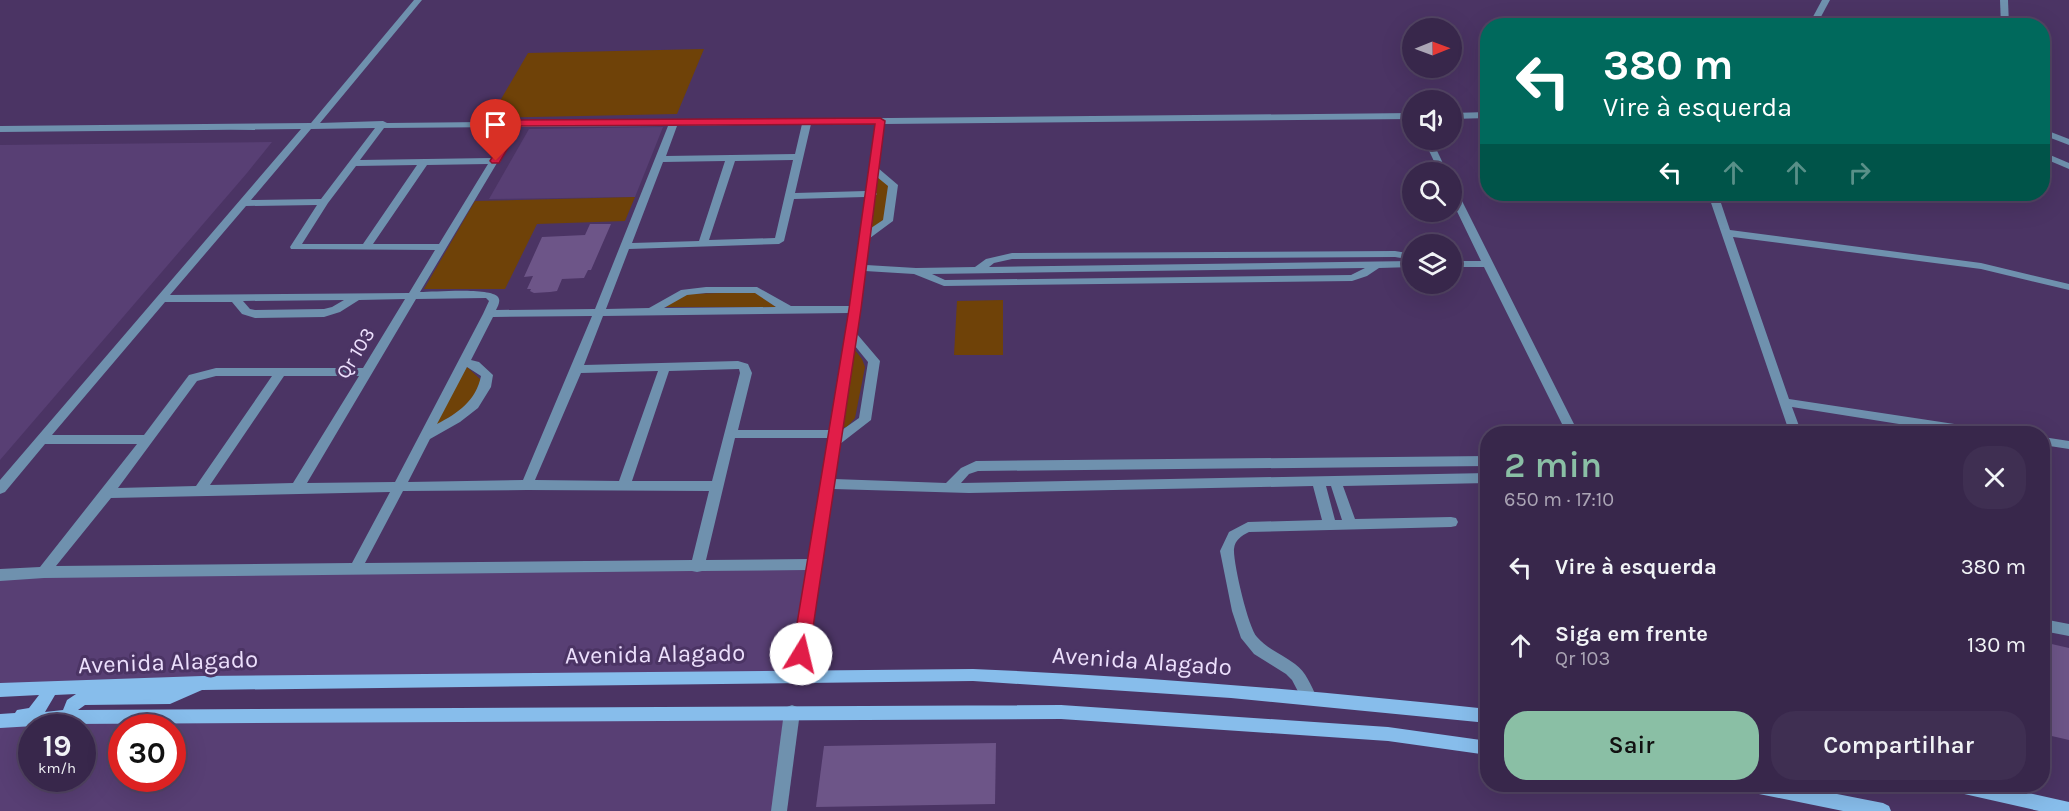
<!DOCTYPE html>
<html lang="pt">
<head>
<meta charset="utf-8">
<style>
	body { margin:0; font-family:Karla,sans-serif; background:#3f2f52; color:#f1f3f6; height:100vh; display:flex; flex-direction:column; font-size:22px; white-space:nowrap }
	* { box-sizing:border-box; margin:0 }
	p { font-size:20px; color:#aba5b5 }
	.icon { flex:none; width:33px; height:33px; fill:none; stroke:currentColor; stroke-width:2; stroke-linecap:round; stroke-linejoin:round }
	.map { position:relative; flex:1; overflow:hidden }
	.drawer { position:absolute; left:1480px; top:426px; width:570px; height:366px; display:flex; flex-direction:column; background:#38274b; border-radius:24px; box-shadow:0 6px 24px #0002,0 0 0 2px #524463 }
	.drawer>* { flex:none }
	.guide { position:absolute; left:1480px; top:18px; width:570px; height:183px; border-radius:24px; box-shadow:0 6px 24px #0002,0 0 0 2px #524463; background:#00695c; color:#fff; overflow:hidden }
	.needle { width:39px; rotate:89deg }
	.tools { position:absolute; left:1402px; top:18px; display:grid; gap:12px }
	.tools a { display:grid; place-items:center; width:60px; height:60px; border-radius:50%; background:#38274b; box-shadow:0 6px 24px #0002,0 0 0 2px #524463; font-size:30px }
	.speed { position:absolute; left:18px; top:714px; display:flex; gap:12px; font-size:30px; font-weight:700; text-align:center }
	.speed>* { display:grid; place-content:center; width:78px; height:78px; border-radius:50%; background:#38274b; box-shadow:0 6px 24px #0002,0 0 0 2px #524463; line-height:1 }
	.speed small { font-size:15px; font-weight:400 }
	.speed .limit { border:9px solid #d22; background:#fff; color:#111 }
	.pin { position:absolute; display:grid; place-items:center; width:51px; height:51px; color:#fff; margin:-62px -26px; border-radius:50% 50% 50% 0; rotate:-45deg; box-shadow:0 0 6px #0007 }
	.pin .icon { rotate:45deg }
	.me { position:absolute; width:66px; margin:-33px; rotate:9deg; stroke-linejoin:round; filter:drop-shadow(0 0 4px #0008) }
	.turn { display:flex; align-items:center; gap:21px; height:126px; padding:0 24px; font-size:27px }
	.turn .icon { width:78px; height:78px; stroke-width:2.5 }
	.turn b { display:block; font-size:42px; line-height:51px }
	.lanes { display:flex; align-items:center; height:57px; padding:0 24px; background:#0003; justify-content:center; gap:30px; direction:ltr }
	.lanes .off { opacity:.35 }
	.round { display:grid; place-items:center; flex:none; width:63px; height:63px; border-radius:24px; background:#3f2f52 }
	.headline { display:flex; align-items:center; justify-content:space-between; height:102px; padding:0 24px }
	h1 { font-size:36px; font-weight:600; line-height:45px; color:#8abfa5 }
	.primary-button { display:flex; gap:12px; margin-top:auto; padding:12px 24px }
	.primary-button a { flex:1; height:69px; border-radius:24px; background:#8abfa5; color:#111; font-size:24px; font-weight:600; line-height:69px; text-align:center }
	.primary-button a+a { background:#3f2f52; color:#f1f3f6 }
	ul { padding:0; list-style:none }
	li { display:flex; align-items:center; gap:18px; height:78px; padding:0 24px }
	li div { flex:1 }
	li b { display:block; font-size:22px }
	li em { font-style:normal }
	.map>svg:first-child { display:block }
	.built { fill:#583f74; fill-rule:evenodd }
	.green { fill:#6f4208 }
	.building { fill:#6d5588 }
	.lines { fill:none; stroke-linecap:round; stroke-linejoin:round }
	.minor { fill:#6f91ae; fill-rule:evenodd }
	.tertiary { fill:#6f91ae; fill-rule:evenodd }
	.secondary { fill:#87bdeb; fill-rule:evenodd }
	.route { fill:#e11d48; stroke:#92132f; stroke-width:1.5 }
	.labels { text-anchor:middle; stroke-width:6; stroke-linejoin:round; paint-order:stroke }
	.street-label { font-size:20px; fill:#ecdffc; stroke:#4b3464 }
	.near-street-label { font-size:24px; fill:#ecdffc; stroke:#4b3464 }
</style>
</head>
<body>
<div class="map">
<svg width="2069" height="811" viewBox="0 0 2069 811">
	<rect width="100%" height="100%" fill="#4b3464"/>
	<!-- built -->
	<g class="built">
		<polygon points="663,127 635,197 489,199 529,129"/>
		<polygon points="272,142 247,173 0,460 0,145"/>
		<polygon points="815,564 797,676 0,688 0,578"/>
		<path d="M792,712l-13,99h-779v-87zM32,728h50v50h-50zM122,728h50v50h-50z"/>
	</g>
	<!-- green -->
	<g class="green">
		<polygon points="704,49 677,114 490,118 528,53"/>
		<polygon points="878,175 890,185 886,221 869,231"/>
		<polygon points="635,197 625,221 537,224 505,289 424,289 475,201"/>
		<polygon points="755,292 776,307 660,307 688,294"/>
		<polygon points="1003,300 1003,355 954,355 957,301"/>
		<polygon points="851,345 862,359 865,367 855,418 847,427 839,428"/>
		<polygon points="465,365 481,380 471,403 432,429"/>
	</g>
	<!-- building -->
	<g class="building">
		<polygon points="590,224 611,224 591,270 588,270 584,278 562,279 557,291 550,292 534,293 530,291 531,289 527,289 533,276 524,277 542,237 585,235"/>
		<polygon points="2043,642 2069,648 2069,740 2043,734"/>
		<polygon points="996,743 995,804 816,807 824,746"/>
	</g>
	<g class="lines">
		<!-- minor -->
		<g class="minor">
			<path d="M414,0h8l-102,123 63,-2 4,2 1026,-10v6l-529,5 -6,44 20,17 -5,36 -23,17 -4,27 50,3 59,-1 11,-8 26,-6 383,-2 18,3v6l-18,-3 -383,2 -18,4 -5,4 424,-6v6l-34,1 -12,8 -15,5 -408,5 -30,-12 -49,-3 -8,63 23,27 -9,59 -31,24 -6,35 112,4 15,-15 15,-7 512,-5v10l-510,5 -9,3 -8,9 527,-10v10l-145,3 12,33 96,-2 5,1 2,4 -2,4 -5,1 -202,5c-8,4 -14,8 -15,17 -1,13 14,78 23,88 10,12 25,17 38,27 11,8 16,21 22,34l-3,5 -5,2 -5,-2 -12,-23 -6,-6 -32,-20 -13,-16 -9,-27 -12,-60 9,-19 19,-10 74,-2 -9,-34 -344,7 -136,-4 -29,187 -2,5 -5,1 -5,-1 -2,-5 17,-106 -105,1 -5,1 -5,-1 -648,7 -44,3v-12l40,-2 97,-123h-92l-40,48 -5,2v-14l301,-351 -301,3v-6l311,-3zM802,124l-7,30 -129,2 11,-30zM811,124h64l-9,67 -71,2zM668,126l-73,183 -99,1c2,-4 5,-9 2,-13 -8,-10 -64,-5 -78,-5l77,-129 4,-2 -1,-1 19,-33zM510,127l-19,31 -131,2 24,-32zM375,128l-54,71 -70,1 60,-71zM793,160l-18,78 -66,2 26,-79zM725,161l-26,80 -67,2 31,-81zM488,164l-49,80h-66l54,-79zM417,165l-54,79h-61l26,-41 28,-37zM877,177l11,9 -5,34 -12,8 4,-32 2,-2 -2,-2zM865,197l-15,109h-59l-34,-19h-51l-25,3 -32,18 -43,1 23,-60 150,-5 5,-3 10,-42zM317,205l-27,42 1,2 144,1 -26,43 -239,2 76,-89zM1365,268l-14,7 -406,5 -13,-6zM706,293h49l21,14 -112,1 23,-13zM486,298l3,3 -6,13 -88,168 -88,1 109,-184zM405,299l-42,69h-147l-27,7 -45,60h-92l113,-133h67l10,12 13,4 69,-1 16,-5 19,-12zM344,300l-12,7 -8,2 -69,1 -5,-1 -7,-8zM849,313l-19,117h-92l14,-57 -4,-9 -10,-3 -154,4 19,-49zM592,316l-69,164 -115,2 22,-43 30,-17 18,-14 13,-21 2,-12 -14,-13 -8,-2 22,-43zM855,346l13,16 -9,56 -17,12zM467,367l14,9c-5,25 -23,37 -44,48zM739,369l1,4 -28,108h-80l37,-110zM658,371l-39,110 -84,-1 46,-107zM216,376h56l-76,110 -78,2 79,-107zM284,376h75l-66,107 -83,2zM735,438h93l-19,121 -103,1zM1326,486h5l11,34h-7zM527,490l182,1 -17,69 -327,3 38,-72zM390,492l-38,71 -296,3 55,-68z"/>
			<polygon points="1822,0 1830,0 1816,26 1808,26"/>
			<polygon points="2000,0 2008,0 2009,26 2001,26"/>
			<polygon points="1488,112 1488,118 1452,119 1452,113"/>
			<polygon points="2043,129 2069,139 2069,145 2043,135"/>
			<polygon points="1424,140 1432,140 1447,172 1439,172"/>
			<polygon points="2043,152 2069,163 2069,169 2043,158"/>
			<polygon points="1452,188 1457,191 1579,434 1567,434 1484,267 1452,267 1452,261 1481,261 1452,201"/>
			<polygon points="1708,194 1718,194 1730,230 1981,263 2069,284 2069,290 1981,269 1733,237 1789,399 1994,430 2000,434 1962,434 1792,407 1802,434 1790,434"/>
			<polygon points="2043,437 2069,441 2069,449 2043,445"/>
			<polygon points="2043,619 2069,624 2069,636 2043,631"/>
		</g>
		<!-- tertiary -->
		<polygon class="tertiary" points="792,705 797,707 800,712 787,811 771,811 784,712 787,707"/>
		<!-- secondary -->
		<g class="secondary">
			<path d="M973,669c172,7 344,22 515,40v14l-257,-25 -258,-17 -771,9 -32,14 -85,1 -7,5 983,-5 327,22 100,14v14l-100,-14 -327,-22 -993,5 -68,4v-14l15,-1 2,-3 12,-2 10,-13 -39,2v-14l202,-7zM76,694l-9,6 -4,10 -18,2 10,-17z"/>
			<polygon points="1736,784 1786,784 1883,803 1889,806 1891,811 1843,811 1744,791 1738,789"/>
			<polygon points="1943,784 1988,784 2069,802 2069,811 2039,811 1951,791 1945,789"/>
		</g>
	</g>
	<!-- route -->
	<polygon class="route" points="880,118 885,121 861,309 809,654 807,659 801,661 795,659 792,654 849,309 875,124 521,126 499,163 492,163 490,161 512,123 518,120"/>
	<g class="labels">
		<!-- street labels -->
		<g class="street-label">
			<text transform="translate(355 353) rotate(-59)" y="7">Qr 103</text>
		</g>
		<!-- near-street labels -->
		<g class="near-street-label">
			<text transform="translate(655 654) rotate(-1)" y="8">Avenida Alagado</text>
			<text transform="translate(1142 661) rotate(4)" y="8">Avenida Alagado</text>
			<text transform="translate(168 662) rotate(-2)" y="8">Avenida Alagado</text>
		</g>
	</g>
</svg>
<div class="tools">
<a><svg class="needle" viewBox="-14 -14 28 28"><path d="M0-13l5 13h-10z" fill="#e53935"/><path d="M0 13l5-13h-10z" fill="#aba5b5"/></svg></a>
<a><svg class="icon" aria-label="sound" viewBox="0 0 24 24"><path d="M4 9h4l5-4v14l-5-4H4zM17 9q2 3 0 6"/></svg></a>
<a><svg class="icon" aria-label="search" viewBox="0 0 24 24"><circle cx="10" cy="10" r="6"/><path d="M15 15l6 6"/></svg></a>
<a><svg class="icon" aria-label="layers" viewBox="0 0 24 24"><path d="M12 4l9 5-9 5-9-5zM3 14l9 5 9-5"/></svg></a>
</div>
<div class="speed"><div>19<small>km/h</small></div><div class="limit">30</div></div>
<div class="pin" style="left:496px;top:161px;background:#d93025"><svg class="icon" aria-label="arrive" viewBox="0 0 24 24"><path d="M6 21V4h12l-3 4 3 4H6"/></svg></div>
<svg class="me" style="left:801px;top:654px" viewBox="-20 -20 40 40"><circle r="19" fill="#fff"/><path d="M0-13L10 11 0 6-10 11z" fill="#e11d48"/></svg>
<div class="guide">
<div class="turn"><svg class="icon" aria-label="left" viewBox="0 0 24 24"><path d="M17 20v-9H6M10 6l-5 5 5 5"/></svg><div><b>380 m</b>Vire à esquerda</div></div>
<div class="lanes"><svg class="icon" aria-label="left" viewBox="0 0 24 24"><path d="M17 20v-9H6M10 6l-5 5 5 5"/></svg><svg class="icon off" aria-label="ahead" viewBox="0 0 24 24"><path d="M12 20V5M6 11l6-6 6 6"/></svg><svg class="icon off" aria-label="ahead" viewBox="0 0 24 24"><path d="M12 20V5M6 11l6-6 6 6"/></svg><svg class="icon off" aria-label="right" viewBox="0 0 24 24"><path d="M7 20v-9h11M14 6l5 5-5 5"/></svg></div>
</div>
<section class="drawer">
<div class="headline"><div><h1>2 min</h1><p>650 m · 17:10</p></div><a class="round"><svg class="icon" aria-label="close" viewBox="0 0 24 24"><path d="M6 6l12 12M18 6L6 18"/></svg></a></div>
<ul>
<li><svg class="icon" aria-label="left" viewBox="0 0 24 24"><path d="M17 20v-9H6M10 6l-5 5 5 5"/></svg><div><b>Vire à esquerda</b></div><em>380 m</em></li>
<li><svg class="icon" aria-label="ahead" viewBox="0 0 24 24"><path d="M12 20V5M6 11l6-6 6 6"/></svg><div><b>Siga em frente</b><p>Qr 103</p></div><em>130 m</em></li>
</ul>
<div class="primary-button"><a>Sair</a><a>Compartilhar</a></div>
</section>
</div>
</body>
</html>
